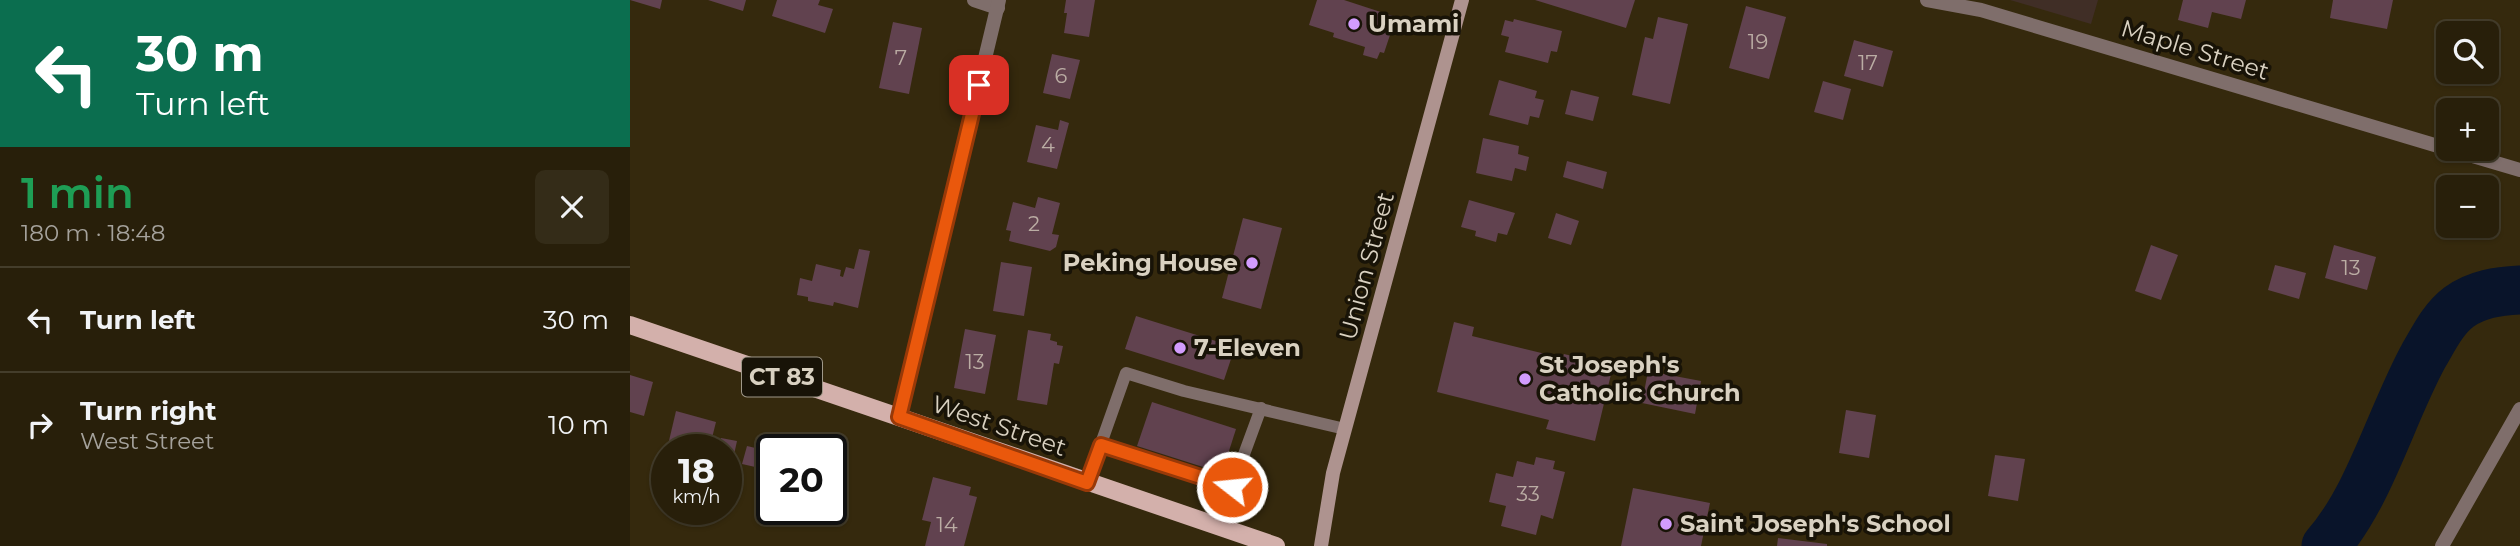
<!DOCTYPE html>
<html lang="en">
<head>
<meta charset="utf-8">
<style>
	body { margin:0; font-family:Montserrat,sans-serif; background:#342c18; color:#f1f3f6; height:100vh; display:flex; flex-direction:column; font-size:26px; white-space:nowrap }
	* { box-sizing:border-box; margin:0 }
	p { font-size:23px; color:#a5a29c }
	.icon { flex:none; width:38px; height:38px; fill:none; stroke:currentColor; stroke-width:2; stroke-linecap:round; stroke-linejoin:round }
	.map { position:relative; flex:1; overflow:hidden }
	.sheet { display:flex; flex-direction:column; background:#281f0a; width:630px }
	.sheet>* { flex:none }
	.guide { background:#0b6e4f; color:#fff; overflow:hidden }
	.fabs { position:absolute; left:1806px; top:21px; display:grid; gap:14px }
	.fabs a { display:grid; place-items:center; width:63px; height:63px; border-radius:10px; background:#281f0a; box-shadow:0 2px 5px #0004,0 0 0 2px #443d2b; font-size:35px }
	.speed { position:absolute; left:21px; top:434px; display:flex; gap:14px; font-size:35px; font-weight:700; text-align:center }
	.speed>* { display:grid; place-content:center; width:91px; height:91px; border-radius:50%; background:#281f0a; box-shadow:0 2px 5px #0004,0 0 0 2px #443d2b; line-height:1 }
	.speed small { font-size:18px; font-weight:400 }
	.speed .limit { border:4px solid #111; border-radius:10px; background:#fff; color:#111 }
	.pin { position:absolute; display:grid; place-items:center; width:60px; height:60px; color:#fff; margin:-30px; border-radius:14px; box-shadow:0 4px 10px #0006 }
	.me { position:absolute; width:77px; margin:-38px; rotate:286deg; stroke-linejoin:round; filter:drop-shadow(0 0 5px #0008) }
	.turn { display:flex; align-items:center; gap:24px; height:147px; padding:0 21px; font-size:32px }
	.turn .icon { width:91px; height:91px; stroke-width:2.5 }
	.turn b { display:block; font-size:49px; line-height:60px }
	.round { display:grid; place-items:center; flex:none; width:74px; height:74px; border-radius:10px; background:#342c18 }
	.headline { display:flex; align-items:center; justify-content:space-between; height:119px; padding:0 21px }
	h1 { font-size:42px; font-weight:600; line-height:52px; color:#1e9e55 }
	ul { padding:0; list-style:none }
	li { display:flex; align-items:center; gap:21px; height:105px; padding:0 21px; border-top:2px solid #443d2b }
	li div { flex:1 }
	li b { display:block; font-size:26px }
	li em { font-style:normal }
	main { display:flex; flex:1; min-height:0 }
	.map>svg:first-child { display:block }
	.education { fill:#402e26 }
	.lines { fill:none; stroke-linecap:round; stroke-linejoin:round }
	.river { stroke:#09142a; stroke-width:49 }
	.building { fill:#61424f }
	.lane { stroke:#7f6e6b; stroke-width:12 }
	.street { stroke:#7f6e6b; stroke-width:14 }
	.secondary { stroke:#ae938f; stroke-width:14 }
	.primary { stroke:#d3b0ab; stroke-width:18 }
	.route-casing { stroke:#983908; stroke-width:18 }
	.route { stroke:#ea580c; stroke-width:12 }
	.poi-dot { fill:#d29cfd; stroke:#181307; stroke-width:2.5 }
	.labels { text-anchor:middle; stroke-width:7; stroke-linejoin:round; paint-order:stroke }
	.number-label { font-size:21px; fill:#bbada4 }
	.shield { fill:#181307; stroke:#9f9889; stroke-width:2 }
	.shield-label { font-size:23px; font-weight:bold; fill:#d9d1c1 }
	.poi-label { font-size:24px; font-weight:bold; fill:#d9d1c1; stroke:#181307; text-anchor:start }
	.street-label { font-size:24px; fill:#d9d1c1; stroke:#181307 }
</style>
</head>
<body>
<main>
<section class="sheet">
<div class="guide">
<div class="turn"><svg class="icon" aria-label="left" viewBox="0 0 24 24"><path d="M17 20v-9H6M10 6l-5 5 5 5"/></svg><div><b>30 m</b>Turn left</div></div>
</div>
<div class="headline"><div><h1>1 min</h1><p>180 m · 18:48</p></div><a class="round"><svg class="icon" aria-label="close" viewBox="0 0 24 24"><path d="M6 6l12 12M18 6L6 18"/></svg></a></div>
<ul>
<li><svg class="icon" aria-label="left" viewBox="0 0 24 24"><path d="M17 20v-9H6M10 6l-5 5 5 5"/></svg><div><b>Turn left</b></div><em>30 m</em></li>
<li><svg class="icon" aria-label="right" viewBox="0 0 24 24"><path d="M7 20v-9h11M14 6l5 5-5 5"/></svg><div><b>Turn right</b><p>West Street</p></div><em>10 m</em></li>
</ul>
</section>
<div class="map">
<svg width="1890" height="546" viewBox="0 0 1890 546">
	<rect width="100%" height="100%" fill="#35290d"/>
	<!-- education -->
	<polygon class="education" points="1380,0 1468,0 1461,24"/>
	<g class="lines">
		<!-- river -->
		<path class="river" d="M1696,546c44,-50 65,-131 98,-191 10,-17 19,-36 35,-48 18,-13 39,-16 61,-17"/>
	</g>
	<!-- building -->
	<g class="building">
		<polygon points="0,0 32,0 30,9"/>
		<polygon points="78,0 116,0 113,11"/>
		<polygon points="147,0 190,0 188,5 203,9 195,33 142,16"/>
		<polygon points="436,0 465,0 459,37 434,33 437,13 434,13"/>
		<polygon points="687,0 714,0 766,17 754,53 750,52 747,59 733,55 735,47 703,37 704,33 679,25"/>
		<polygon points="905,0 1005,0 996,28"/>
		<polygon points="1553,0 1616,0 1611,19 1582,12 1578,28 1548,20"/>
		<polygon points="1703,0 1763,0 1757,29 1700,18"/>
		<polygon points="1116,6 1156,17 1139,79 1099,68"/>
		<polygon points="1028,17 1058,24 1040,104 1002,95 1015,37 1023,39"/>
		<polygon points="884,19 932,31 927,52 921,51 918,63 875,52 879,37 871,35 875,20 883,22"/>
		<polygon points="263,22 292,28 279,94 249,88"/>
		<polygon points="1224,40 1263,51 1253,87 1214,76"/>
		<polygon points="422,54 450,60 440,99 413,93"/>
		<polygon points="869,80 907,91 905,98 914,100 909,118 900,116 898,125 859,115"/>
		<polygon points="1193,81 1221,89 1213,120 1184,112"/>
		<polygon points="941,90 969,97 963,121 935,114"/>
		<polygon points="430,120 439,123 427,169 397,162 406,125 428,130"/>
		<polygon points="853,138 889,146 888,154 899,157 896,171 885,168 882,181 846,173"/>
		<polygon points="937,161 977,172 973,189 933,177"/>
		<polygon points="408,197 430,203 422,234 429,235 426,247 420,251 379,241 381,231 376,230 383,202 405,208"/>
		<polygon points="839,200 885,213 877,235 868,233 866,242 845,236 846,231 831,227"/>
		<polygon points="926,213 949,221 941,245 918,238"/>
		<polygon points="613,218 652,228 631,309 592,298"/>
		<polygon points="1521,245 1548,255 1531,300 1505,291"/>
		<polygon points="1704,245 1746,257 1737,290 1695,278"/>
		<polygon points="229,249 240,251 228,308 204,302 203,306 178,301 178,297 167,295 170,278 182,281 186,264 211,270 210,276 213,277 216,267 224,269"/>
		<polygon points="371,262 402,267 394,316 363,311"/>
		<polygon points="1645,265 1676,273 1669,299 1638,290"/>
		<polygon points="506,316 605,347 594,380 495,349"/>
		<polygon points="824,322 844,327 842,336 932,358 934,354 983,366 965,441 916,429 919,420 807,392"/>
		<polygon points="335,329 366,335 355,394 324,388"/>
		<polygon points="398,330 421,334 420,340 427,342 427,345 433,346 429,364 424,363 417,405 387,400"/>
		<polygon points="1018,371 1071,381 1065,414 1012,403"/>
		<polygon points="0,375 23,382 14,416 0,412"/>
		<polygon points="522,402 606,429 592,473 507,446"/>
		<polygon points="1216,410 1246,415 1239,458 1209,453"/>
		<polygon points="46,411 86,422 79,450 59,450 38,445"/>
		<polygon points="91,438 107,441 100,473 96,472 96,450 88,450"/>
		<polygon points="144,442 174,449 174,450 143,450"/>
		<polygon points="117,446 142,452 142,477 137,475 138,470 112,464"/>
		<polygon points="201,455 208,457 202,482 201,482"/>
		<polygon points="1365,455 1395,459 1388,501 1358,496"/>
		<polygon points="906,457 925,461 923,469 935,472 923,519 911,515 906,535 871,526 876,506 859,502 866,473 883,477 887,461 904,465"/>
		<polygon points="303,477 341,487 339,495 347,497 334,546 295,546 301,522 292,520"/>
		<polygon points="1003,488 1080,503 1071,546 991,546"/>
		<polygon points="1148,538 1197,544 1197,546 1147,546"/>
	</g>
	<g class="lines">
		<!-- lane -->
		<g class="lane">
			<polyline points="471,445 602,487 631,408"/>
			<polyline points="457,483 496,373 554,391 715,429"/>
			<polyline points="589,527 602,487"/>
		</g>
		<!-- street -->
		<g class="street">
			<polyline points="344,0 368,8"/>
			<polyline points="1297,0 1351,10 1818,149"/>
			<polyline points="1819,149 1890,170"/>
			<polyline points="269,417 369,0"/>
			<polyline points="1812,546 1890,409"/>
		</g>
		<!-- secondary -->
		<polyline class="secondary" points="691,546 703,473 832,0"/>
		<!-- primary -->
		<polyline class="primary" points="0,325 646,546"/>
	</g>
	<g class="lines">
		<defs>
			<polyline id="route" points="349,85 269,417 457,483 471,445 602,487"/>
		</defs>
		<!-- route casing -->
		<use href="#route" class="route-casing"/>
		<!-- route -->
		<use href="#route" class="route"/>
	</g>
	<!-- markers -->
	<g class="poi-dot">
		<circle cx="724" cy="24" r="7"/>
		<circle cx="622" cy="263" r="7"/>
		<circle cx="550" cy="348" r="7"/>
		<circle cx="895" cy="379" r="7"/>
		<circle cx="1036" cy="524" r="7"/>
	</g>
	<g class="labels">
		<!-- number labels -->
		<g class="number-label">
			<text x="1128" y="49">19</text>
			<text x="271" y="65">7</text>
			<text x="1238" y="70">17</text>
			<text x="431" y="83">6</text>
			<text x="418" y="152">4</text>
			<text x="404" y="231">2</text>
			<text x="1721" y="275">13</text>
			<text x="345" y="369">13</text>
			<text x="898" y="501">33</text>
			<text x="317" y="532">14</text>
		</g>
		<!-- shield labels -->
		<rect class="shield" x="112" y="357.5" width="80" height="39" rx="5"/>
		<g class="shield-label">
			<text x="152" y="385">CT 83</text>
		</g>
		<!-- poi labels -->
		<g class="poi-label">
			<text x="738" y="32">Umami</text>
			<text x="608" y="271" text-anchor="end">Peking House</text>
			<text x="564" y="356">7-Eleven</text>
			<text x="909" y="373">St Joseph's<tspan x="909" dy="28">Catholic Church</tspan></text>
			<text x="1050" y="532">Saint Joseph's School</text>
		</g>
		<!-- street labels -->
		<g class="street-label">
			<text transform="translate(1565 50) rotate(17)" y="8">Maple Street</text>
			<text transform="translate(737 266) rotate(-75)" y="8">Union Street</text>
			<text transform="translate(369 426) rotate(19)" y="8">West Street</text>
		</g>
	</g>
</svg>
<div class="fabs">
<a><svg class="icon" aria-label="search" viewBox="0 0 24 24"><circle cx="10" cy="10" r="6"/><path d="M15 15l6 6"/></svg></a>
<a>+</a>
<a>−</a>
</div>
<div class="speed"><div>18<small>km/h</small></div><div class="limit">20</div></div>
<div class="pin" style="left:349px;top:85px;background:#d93025"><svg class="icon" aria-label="arrive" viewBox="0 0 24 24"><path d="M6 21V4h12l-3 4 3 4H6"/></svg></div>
<svg class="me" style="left:602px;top:487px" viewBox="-20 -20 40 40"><circle r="17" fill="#ea580c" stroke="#fff" stroke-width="3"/><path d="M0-11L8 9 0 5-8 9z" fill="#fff"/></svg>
</div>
</main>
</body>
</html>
